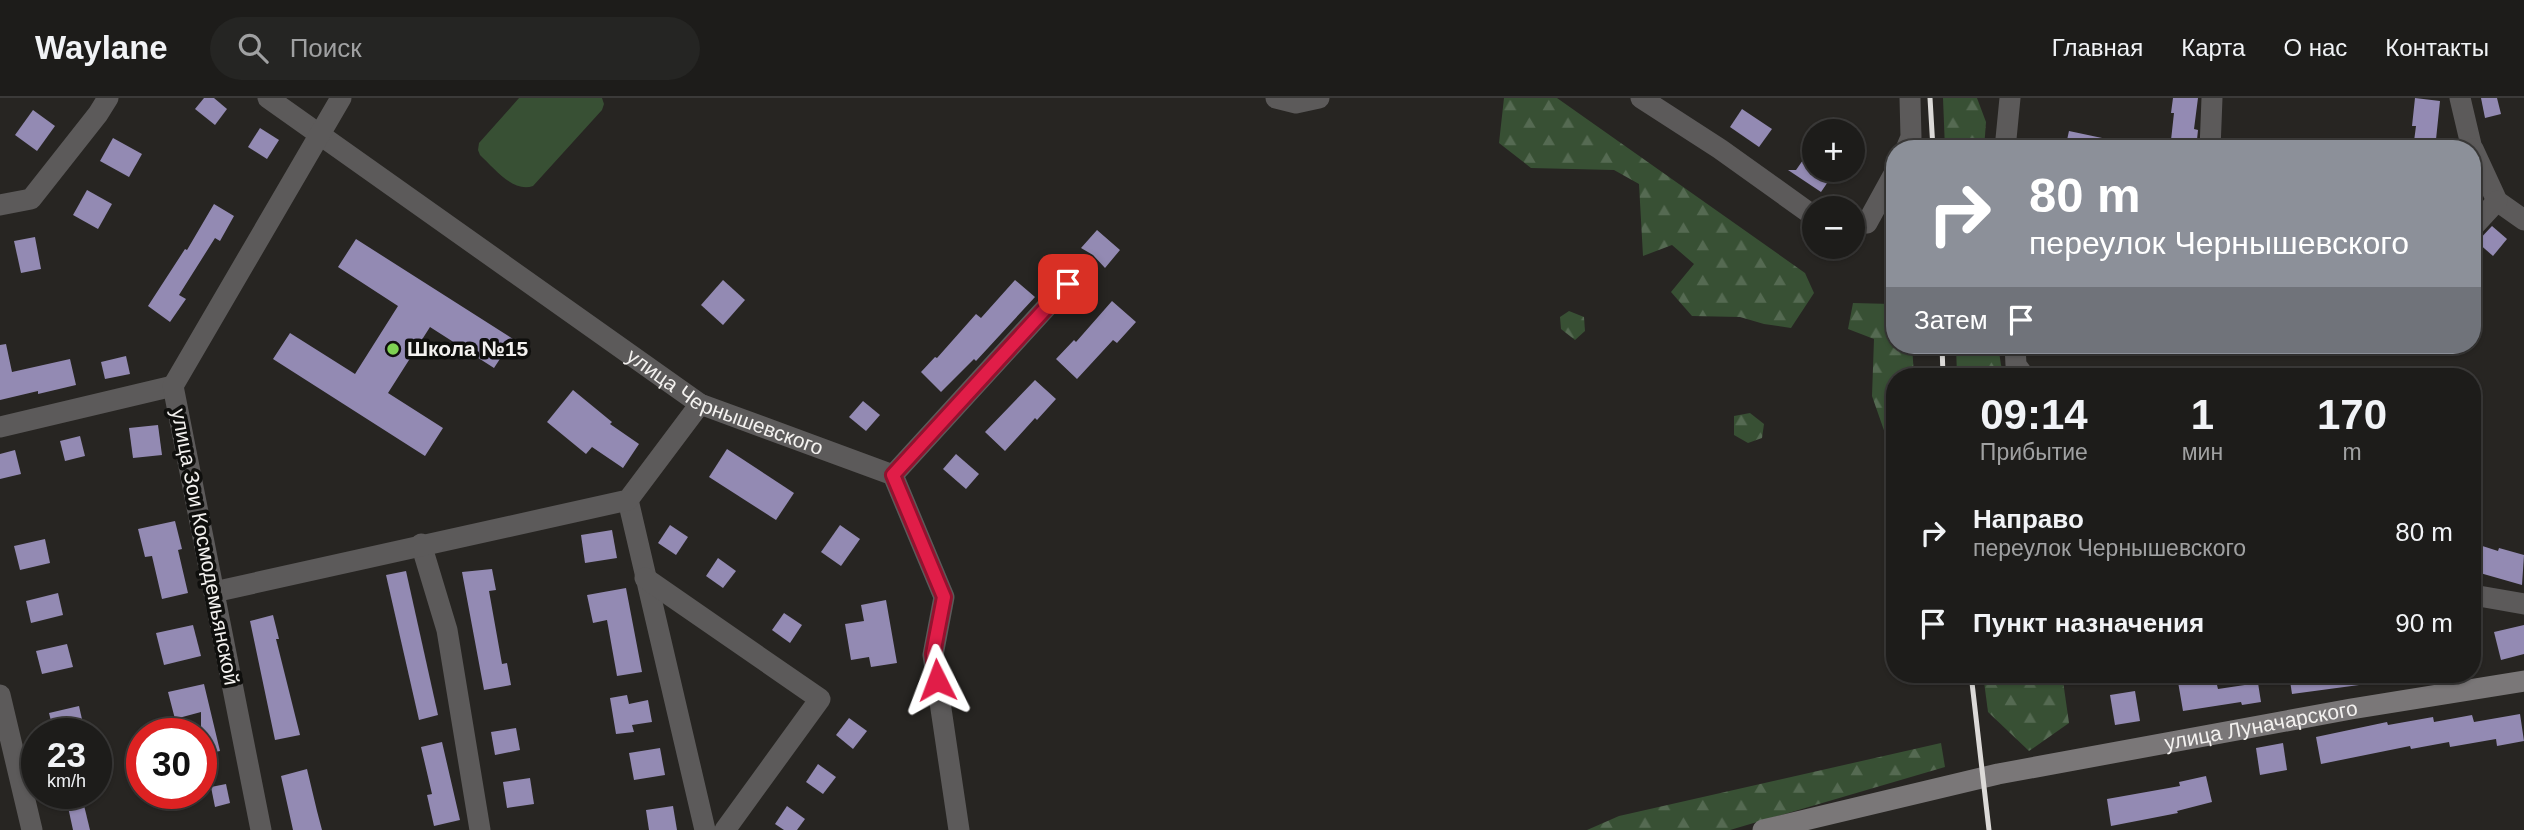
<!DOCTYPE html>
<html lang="ru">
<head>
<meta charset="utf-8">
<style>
	body { margin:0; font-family:Arial,sans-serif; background:#252523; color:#f1f3f6; height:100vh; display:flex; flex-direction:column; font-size:26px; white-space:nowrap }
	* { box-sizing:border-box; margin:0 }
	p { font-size:23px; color:#a0a1a2 }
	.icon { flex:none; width:38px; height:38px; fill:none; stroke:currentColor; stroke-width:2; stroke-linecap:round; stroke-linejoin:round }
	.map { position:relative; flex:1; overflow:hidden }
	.sheet { position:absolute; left:1886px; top:270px; width:595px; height:315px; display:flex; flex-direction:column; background:#1d1c1a; border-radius:28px; box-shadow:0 2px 5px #0004,0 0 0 2px #3b3a39 }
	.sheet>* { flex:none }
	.top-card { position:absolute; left:1886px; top:42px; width:595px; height:214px; border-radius:28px; box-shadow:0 2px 5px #0004,0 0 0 2px #3b3a39; background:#8c9099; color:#fff; overflow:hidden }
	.controls { position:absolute; left:1802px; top:21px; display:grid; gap:14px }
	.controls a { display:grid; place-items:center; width:63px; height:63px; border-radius:50%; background:#1d1c1a; box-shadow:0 2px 5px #0004,0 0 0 2px #3b3a39; font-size:35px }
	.speed { position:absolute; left:21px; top:620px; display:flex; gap:14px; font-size:35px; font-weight:700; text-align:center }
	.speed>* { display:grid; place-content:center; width:91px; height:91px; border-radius:50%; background:#1d1c1a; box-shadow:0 2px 5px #0004,0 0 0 2px #3b3a39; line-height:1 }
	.speed small { font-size:18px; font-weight:400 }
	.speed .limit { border:10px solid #d22; background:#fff; color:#111 }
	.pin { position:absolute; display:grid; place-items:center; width:60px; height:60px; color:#fff; margin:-30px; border-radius:14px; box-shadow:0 4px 10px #0006 }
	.me { position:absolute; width:77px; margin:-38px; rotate:357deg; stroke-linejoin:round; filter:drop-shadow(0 0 5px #0008) }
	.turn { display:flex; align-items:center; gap:24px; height:147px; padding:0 28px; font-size:32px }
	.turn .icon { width:91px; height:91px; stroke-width:2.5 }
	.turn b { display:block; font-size:49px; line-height:60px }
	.then { display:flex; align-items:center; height:66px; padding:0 28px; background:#0003; gap:14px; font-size:26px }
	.eta { display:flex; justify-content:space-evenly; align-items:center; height:119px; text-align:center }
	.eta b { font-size:42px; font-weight:600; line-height:49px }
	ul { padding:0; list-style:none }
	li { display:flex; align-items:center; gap:21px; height:91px; padding:0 28px }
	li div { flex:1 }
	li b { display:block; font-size:26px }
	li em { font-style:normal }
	header { display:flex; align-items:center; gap:42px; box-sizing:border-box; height:98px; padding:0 35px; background:#1d1c1a; border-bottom:2px solid #3b3a39 }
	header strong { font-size:33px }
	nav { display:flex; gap:38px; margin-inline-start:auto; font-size:24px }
	.search { width:490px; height:63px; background:#252523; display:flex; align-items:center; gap:18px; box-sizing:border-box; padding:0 24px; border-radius:38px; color:#a0a1a2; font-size:26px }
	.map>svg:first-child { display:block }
	.grass { fill:#385034 }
	.forest { fill:url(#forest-firs) }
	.building { fill:#938ab3 }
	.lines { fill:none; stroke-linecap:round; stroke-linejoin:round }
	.street { stroke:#5c5a5a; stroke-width:21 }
	.secondary { stroke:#7a7778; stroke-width:21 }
	.rail { stroke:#dcdad8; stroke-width:5 }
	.route-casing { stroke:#92132f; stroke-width:18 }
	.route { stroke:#e11d48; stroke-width:12 }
	.poi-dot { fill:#7ed153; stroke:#0f0f0d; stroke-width:2.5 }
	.labels { text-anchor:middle; stroke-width:7; stroke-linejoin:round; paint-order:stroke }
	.poi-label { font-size:21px; font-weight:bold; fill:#f3f1ef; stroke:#0f0f0d; text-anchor:start }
	.street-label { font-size:21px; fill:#f3f1ef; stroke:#0f0f0d }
</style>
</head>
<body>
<header>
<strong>Waylane</strong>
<div class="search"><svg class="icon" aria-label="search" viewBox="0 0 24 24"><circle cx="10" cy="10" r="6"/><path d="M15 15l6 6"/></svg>Поиск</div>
<nav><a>Главная</a><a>Карта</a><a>О нас</a><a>Контакты</a></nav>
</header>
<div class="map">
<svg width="2524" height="732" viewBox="0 0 2524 732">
	<defs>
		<pattern id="forest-firs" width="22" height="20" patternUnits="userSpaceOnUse" patternTransform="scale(1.75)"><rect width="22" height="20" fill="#385034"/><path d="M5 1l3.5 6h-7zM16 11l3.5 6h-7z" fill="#556a52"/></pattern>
	</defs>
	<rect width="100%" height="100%" fill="#272522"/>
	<!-- grass -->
	<path class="grass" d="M519,0h83l2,6 -2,6 -69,76c-20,7 -39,-18 -53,-31l-2,-5 1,-7z"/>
	<!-- forest -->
	<g class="forest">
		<polygon points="1504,0 1557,0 1805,175 1814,195 1791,230 1764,226 1740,219 1692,218 1671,194 1694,166 1672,147 1643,158 1639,86 1614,72 1531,70 1499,45"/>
		<polygon points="1943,0 1977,0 1986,24 1984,51 1945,51"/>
		<polygon points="1895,107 1895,247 1912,247 1914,278 1895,278 1895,364 1872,298 1874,241 1848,231 1853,205 1891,206"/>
		<polygon points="1569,213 1584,219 1585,233 1575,242 1561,231 1560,219"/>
		<polygon points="1956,247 1998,247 2001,267 2006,278 1957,278"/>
		<polygon points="1750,315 1764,326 1762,340 1748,345 1734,337 1734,318"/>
		<polygon points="1983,576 2062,576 2069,625 2029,653 1988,614"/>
		<polygon points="1941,645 1945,669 1730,732 1587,732 1619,718"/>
	</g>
	<!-- building -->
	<g class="building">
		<polygon points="204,0 214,0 227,11 215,27 195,11"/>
		<polygon points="2173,0 2198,0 2194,31 2198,32 2196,51 2170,51 2174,15 2171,15"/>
		<polygon points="2415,0 2440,3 2435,51 2413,51 2416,28 2412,28"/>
		<polygon points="2481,0 2497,0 2501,16 2485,20"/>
		<polygon points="1742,11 1772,31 1759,49 1730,29"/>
		<polygon points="33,12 55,28 37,53 15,37"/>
		<polygon points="260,30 279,42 267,61 248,49"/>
		<polygon points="2069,33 2121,44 2120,51 2065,51"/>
		<polygon points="113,40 142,56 129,79 100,63"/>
		<polygon points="1815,45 1815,72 1836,72 1821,94 1788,72 1796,72"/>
		<polygon points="87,92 112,106 98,131 73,117"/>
		<polygon points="214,106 234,118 220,143 215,140 179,197 186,201 170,224 148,208 185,151 187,152"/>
		<polygon points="2492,128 2507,141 2493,158 2477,144"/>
		<polygon points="1097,132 1120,152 1105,170 1093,157 1081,150"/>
		<polygon points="35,139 41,171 21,175 14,143"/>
		<polygon points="356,141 513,241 494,270 430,229 388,295 443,330 425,358 273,261 290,235 355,276 398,208 338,169"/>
		<polygon points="723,182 745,202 723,227 701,207"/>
		<polygon points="1015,182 1035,199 976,263 974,261 941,294 921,274 935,259 937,260 976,216 981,220"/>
		<polygon points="1112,203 1136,224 1117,245 1113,242 1077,281 1056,261 1074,242 1076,244"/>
		<polygon points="6,246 12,274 70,261 76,287 38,296 38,293 0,302 0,247"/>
		<polygon points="126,258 130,276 105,281 101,264"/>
		<polygon points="1035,282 1056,301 1037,322 1035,320 1005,353 985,334"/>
		<polygon points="573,292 612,324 610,326 639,346 623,370 592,349 586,356 547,324"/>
		<polygon points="863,303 880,317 866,333 849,319"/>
		<polygon points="158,327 162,357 133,360 129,330"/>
		<polygon points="80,338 85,358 65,363 60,343"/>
		<polygon points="727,351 794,395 776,422 709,379"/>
		<polygon points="15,352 21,376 0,381 0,356"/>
		<polygon points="956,356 979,376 966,391 943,371"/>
		<polygon points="175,423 182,451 178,452 188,495 162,501 152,458 145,459 138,431"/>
		<polygon points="670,427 688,439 676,457 658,445"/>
		<polygon points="840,427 860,441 841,468 821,454"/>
		<polygon points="612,432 617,460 585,465 581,437"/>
		<polygon points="45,441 50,465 20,472 14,448"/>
		<polygon points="2473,445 2498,453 2499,450 2524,457 2522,487 2473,473"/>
		<polygon points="718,460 736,473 723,490 706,478"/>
		<polygon points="492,471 496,492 489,493 502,566 507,565 511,587 484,592 462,474"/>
		<polygon points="406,473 438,617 419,622 386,477"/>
		<polygon points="626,490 642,574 617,578 607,522 593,525 587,497"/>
		<polygon points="58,495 63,517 31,525 26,503"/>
		<polygon points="886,502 897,565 871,569 869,559 851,562 845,526 864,523 861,507"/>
		<polygon points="784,515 802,527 790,545 772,532"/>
		<polygon points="273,517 279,541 276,541 300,637 275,642 250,523"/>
		<polygon points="193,527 201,558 164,567 156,535"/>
		<polygon points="2524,527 2524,556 2501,562 2494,534"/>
		<polygon points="67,546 73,569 42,576 36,553"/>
		<polygon points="2189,576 2210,576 2211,584 2216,583 2218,591 2258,585 2261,604 2242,607 2241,604 2183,613 2177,578"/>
		<polygon points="2289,576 2374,576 2374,585 2292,596"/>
		<polygon points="204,586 220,653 201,657 201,614 175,621 168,594"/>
		<polygon points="2135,593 2140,623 2115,627 2110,597"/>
		<polygon points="627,597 629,606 648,602 652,624 632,627 634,634 616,636 610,600"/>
		<polygon points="79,608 84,630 54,635 49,615"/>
		<polygon points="2520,616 2524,643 2497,648 2496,641 2450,649 2449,644 2411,651 2410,648 2321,666 2316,639 2387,624 2388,627 2433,619 2434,624 2472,617 2474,624"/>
		<polygon points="849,620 867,633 853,651 836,637"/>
		<polygon points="516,630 520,652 495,657 491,634"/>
		<polygon points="442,644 460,722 434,728 427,697 432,696 421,649"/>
		<polygon points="2283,645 2287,672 2260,677 2256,650"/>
		<polygon points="660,650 665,677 634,682 629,655"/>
		<polygon points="818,666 836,679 823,696 806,684"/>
		<polygon points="307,671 317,713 322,732 293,732 281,678"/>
		<polygon points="2206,678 2212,704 2177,713 2178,715 2111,728 2107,701 2180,688 2179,684"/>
		<polygon points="530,680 534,706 507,710 503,684"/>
		<polygon points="226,686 230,705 215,709 211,689"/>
		<polygon points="65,695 81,695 90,732 73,732"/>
		<polygon points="673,708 677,732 649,732 646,712"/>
		<polygon points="787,708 805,721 797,732 784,732 775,726"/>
	</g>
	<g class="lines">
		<!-- street -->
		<g class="street">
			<path id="s1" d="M268,0l432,306 193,71 51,122 -11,58 26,175"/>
			<polyline points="1276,0 1296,5 1319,0"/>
			<polyline points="1641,0 1720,51 1815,119"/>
			<polyline points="2460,0 2472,51"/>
			<polyline points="1906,51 1911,39 1910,0"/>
			<polyline points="2005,51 2010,0"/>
			<polyline points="2210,51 2212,0"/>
			<polyline points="2473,51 2497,103 2524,122"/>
			<polyline points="0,107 31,101 98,16 108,0"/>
			<polyline points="1853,126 1867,125 1895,74"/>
			<polyline points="2473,129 2497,103"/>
			<polyline points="2015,247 2016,267 2024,278"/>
			<polyline points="0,329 173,288"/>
			<polyline points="893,377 1085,167"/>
			<polyline points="628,402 705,732"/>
			<polyline points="421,446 447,532 480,732"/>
			<polyline points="645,480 820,601 725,732"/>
			<polyline points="214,494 628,402 700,306"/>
			<polyline points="2473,497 2524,506"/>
			<polyline points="0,597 32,732"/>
			<polyline points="261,732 173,288 341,0"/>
		</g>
		<!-- secondary -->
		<path class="secondary" id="s2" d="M1763,732l235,-56 353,-65 173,-28"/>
		<!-- rail -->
		<g class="rail">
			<polyline points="1930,0 1933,51"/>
			<polyline points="1942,247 1943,278"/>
			<polyline points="1971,576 1989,732"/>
		</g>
	</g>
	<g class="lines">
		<defs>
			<polyline id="route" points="937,582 933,556 944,499 893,377 1068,186"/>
		</defs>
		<!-- route casing -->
		<use href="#route" class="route-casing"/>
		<!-- route -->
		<use href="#route" class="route"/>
	</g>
	<!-- markers -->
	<circle class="poi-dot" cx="393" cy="251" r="7"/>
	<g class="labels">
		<!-- poi labels -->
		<g class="poi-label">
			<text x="407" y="258">Школа №15</text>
		</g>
		<!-- street labels -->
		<g class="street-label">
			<text dy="7" stroke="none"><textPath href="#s1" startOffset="551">улица Чернышевского</textPath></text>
			<text transform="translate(205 449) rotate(79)" y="7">улица Зои Космодемьянской</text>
			<text dy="7" stroke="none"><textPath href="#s2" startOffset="509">улица Луначарского</textPath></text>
		</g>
	</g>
</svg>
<div class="controls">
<a>+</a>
<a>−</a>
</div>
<div class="speed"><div>23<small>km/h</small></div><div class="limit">30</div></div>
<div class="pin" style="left:1068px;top:186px;background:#d93025"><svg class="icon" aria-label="arrive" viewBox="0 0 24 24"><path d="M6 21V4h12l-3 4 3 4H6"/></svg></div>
<svg class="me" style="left:937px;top:582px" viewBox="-20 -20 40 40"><path d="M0-17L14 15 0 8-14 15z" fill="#e11d48" stroke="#fff" stroke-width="4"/></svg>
<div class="top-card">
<div class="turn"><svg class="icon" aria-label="right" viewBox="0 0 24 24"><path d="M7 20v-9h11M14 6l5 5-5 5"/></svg><div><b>80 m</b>переулок Чернышевского</div></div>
<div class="then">Затем<svg class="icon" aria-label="arrive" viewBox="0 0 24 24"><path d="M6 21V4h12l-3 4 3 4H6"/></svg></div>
</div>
<section class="sheet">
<div class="eta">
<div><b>09:14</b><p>Прибытие</p></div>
<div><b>1</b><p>мин</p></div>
<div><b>170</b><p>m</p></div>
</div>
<ul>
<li><svg class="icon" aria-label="right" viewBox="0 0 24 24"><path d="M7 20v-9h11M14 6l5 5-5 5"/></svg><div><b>Направо</b><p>переулок Чернышевского</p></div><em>80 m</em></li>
<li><svg class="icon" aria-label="arrive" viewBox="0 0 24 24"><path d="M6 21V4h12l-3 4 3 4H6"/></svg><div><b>Пункт назначения</b></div><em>90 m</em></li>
</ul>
</section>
</div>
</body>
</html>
